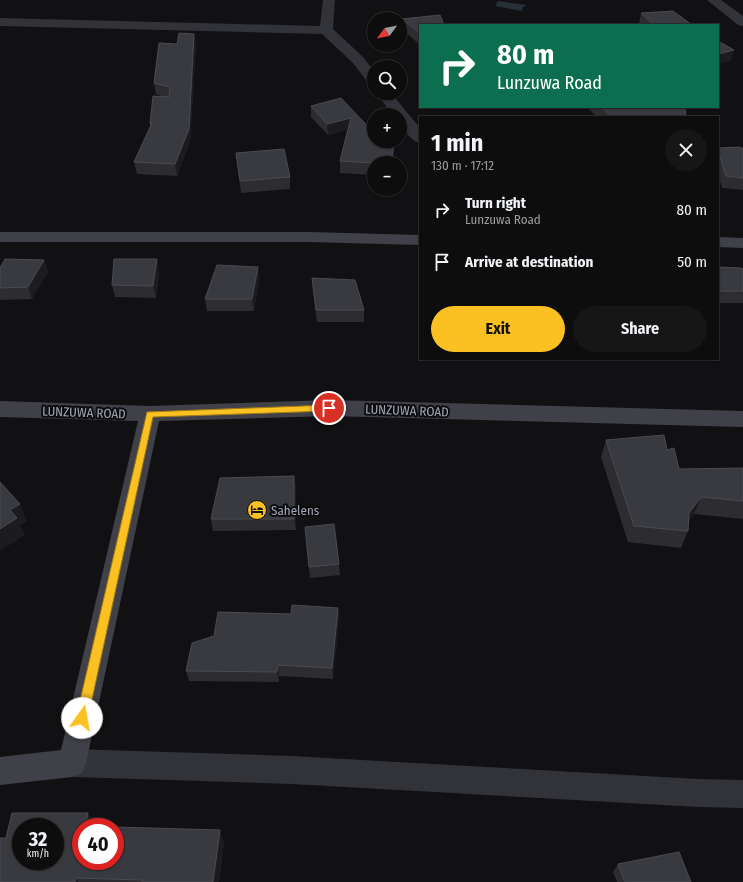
<!DOCTYPE html>
<html lang="en">
<head>
<meta charset="utf-8">
<style>
	body { margin:0; font-family:"Fira Sans Condensed",sans-serif; background:#161617; color:#f1f3f6; height:100vh; display:flex; flex-direction:column; font-size:15px; white-space:nowrap }
	* { box-sizing:border-box; margin:0 }
	p { font-size:13px; color:#9a9c9e }
	.icon { flex:none; width:22px; height:22px; fill:none; stroke:currentColor; stroke-width:2; stroke-linecap:round; stroke-linejoin:round }
	.map { position:relative; flex:1; overflow:hidden }
	.details { position:absolute; left:419px; top:116px; width:300px; height:244px; display:flex; flex-direction:column; background:#0d0d0e; border-radius:0px; box-shadow:0 1px 3px #0004,0 0 0 1px #2d2d2e }
	.details>* { flex:none }
	.top-card { position:absolute; left:419px; top:24px; width:300px; height:84px; border-radius:0px; box-shadow:0 1px 3px #0004,0 0 0 1px #2d2d2e; background:#0b6e4f; color:#fff; overflow:hidden }
	.needle { width:26px; rotate:238deg }
	.fabs { position:absolute; left:367px; top:12px; display:grid; gap:8px }
	.fabs a { display:grid; place-items:center; width:40px; height:40px; border-radius:50%; background:#0d0d0e; box-shadow:0 1px 3px #0004,0 0 0 1px #2d2d2e; font-size:20px }
	.speed { position:absolute; left:12px; top:818px; display:flex; gap:8px; font-size:20px; font-weight:700; text-align:center }
	.speed>* { display:grid; place-content:center; width:52px; height:52px; border-radius:50%; background:#0d0d0e; box-shadow:0 1px 3px #0004,0 0 0 1px #2d2d2e; line-height:1 }
	.speed small { font-size:10px; font-weight:400 }
	.speed .limit { border:6px solid #d22; background:#fff; color:#111 }
	.pin { position:absolute; display:grid; place-items:center; width:34px; height:34px; color:#fff; margin:-17px; border:2px solid #fff; border-radius:50%; box-shadow:0 1px 4px #0007 }
	.me { position:absolute; width:44px; margin:-22px; rotate:13deg; stroke-linejoin:round; filter:drop-shadow(0 0 3px #0008) }
	.turn { display:flex; align-items:center; gap:14px; height:84px; padding:0 12px; font-size:18px }
	.turn .icon { width:52px; height:52px; stroke-width:2.5 }
	.turn b { display:block; font-size:28px; line-height:34px }
	.round { display:grid; place-items:center; flex:none; width:42px; height:42px; border-radius:21px; background:#161617 }
	.overview { display:flex; align-items:center; justify-content:space-between; height:68px; padding:0 12px }
	h1 { font-size:24px; font-weight:700; line-height:30px }
	.action { display:flex; gap:8px; margin-top:auto; padding:8px 12px }
	.action a { flex:1; height:46px; border-radius:24px; background:#fbc021; color:#111; font-size:16px; font-weight:700; line-height:46px; text-align:center }
	.action a+a { background:#161617; color:#f1f3f6 }
	ul { padding:0; list-style:none }
	li { display:flex; align-items:center; gap:12px; height:52px; padding:0 12px }
	li div { flex:1 }
	li b { display:block; font-size:15px }
	li em { font-style:normal }
	.map>svg:first-child { display:block }
	.water { fill:#272f37 }
	.lines { fill:none; stroke-linecap:round; stroke-linejoin:round }
	.street { fill:#323338; fill-rule:evenodd }
	.secondary { fill:#404148; fill-rule:evenodd }
	.wall { fill:#2d2d31 }
	.shaded-wall { fill:#1c1c1f }
	.building { fill:#393a3f; stroke:#4a4b51; fill-rule:evenodd }
	.route { fill:#fbc021; stroke:#a37d15 }
	.labels { text-anchor:middle; stroke-width:4; stroke-linejoin:round; paint-order:stroke }
	.street-label { font-size:13px; fill:#a2a6b4; stroke:#0c0c0e }
	.poi-label { font-size:13px; fill:#a2a6b4; stroke:#0c0c0e; text-anchor:start }
</style>
</head>
<body>
<div class="map">
<svg width="743" height="882" viewBox="0 0 743 882">
	<rect width="100%" height="100%" fill="#111113"/>
	<!-- water -->
	<polygon class="water" points="498,1 527,5 523,7 522,11 495,6"/>
	<g class="lines">
		<!-- street -->
		<g class="street">
			<polygon points="323,0 335,0 333,29 363,57 374,71 374,85 369,84 353,63 322,34 0,26 0,18 320,26"/>
			<polygon points="707,0 721,0 743,16 743,26 738,25"/>
			<path d="M376,93h15l29,35v15c-11,-3 -20,-17 -20,-28h-7z"/>
			<polygon points="72,749 292,756 698,779 743,780 743,808 698,807 292,784 72,777 62,773 58,763 62,753"/>
		</g>
		<!-- secondary -->
		<g class="secondary">
			<polygon points="0,232 309,232 420,235 420,245 309,242 0,242"/>
			<polygon points="718,237 743,238 743,248 718,247"/>
			<polygon points="329,400 743,411 743,427 329,416 159,421 86,763 82,773 72,777 0,785 0,757 61,750 138,421 0,417 0,401 150,406"/>
		</g>
	</g>
	<!-- wall -->
	<g class="wall">
		<polygon points="641,13 688,23 692,25 640,25 639,24"/>
		<polygon points="402,19 420,25 420,45 402,29"/>
		<polygon points="194,34 196,45 190,141 177,176 137,174 134,162 151,127 150,124 165,97 156,94 154,83 177,44"/>
		<polygon points="311,106 394,156 393,163 374,163 374,175 340,173 340,161 347,130 328,135 311,117"/>
		<polygon points="587,107 685,107 686,117 597,117"/>
		<polygon points="718,148 743,148 743,190 722,188 718,174"/>
		<polygon points="236,153 290,177 290,189 241,193"/>
		<polygon points="44,260 48,272 32,299 0,300 0,268"/>
		<polygon points="258,267 259,279 254,311 207,311 205,299"/>
		<polygon points="718,267 743,269 743,303 718,303"/>
		<polygon points="159,271 156,298 115,297 112,285"/>
		<polygon points="312,278 364,310 364,322 317,322 313,290"/>
		<polygon points="606,440 667,450 679,469 743,468 743,519 694,514 689,521 688,531 681,548 628,542 601,457"/>
		<polygon points="294,476 296,488 296,530 213,531 211,519"/>
		<polygon points="305,527 339,564 340,575 310,578"/>
		<polygon points="338,608 339,619 333,679 279,676 279,682 189,681 186,671 291,614"/>
		<polygon points="88,813 95,826 95,827 224,842 219,882 0,882 6,838"/>
		<polygon points="618,864 691,882 617,882 613,872"/>
	</g>
	<!-- shaded-wall -->
	<g class="shaded-wall">
		<polygon points="194,34 196,45 190,141 177,176 175,164"/>
		<polygon points="734,50 731,61 718,64 718,54"/>
		<polygon points="351,118 351,129 328,135 327,124"/>
		<polygon points="394,144 394,156 393,163 391,163"/>
		<polygon points="157,259 159,271 156,298 153,286"/>
		<polygon points="44,260 48,272 32,299 28,287"/>
		<polygon points="258,267 259,279 254,311 252,299"/>
		<polygon points="294,476 296,488 296,530 294,519"/>
		<polygon points="701,497 694,514 682,530 689,513"/>
		<polygon points="20,504 27,521 20,525 25,535 0,551 0,529 10,510"/>
		<polygon points="338,608 339,619 333,679 332,668"/>
		<polygon points="278,665 279,676 279,682 277,672"/>
		<polygon points="88,813 95,826 95,827 85,827"/>
		<polygon points="220,830 224,842 219,882 213,882"/>
		<polygon points="76,878 79,882 75,882"/>
	</g>
	<!-- building -->
	<g class="building">
		<polygon points="673,11 692,25 654,25 641,13"/>
		<polygon points="440,15 444,25 420,25 420,33 402,19"/>
		<polygon points="179,33 194,34 189,129 175,164 134,162 152,123 150,124 153,96 169,97 170,87 154,83 159,43 177,44"/>
		<polygon points="718,41 734,50 718,54"/>
		<polygon points="341,98 374,133 374,141 382,141 384,144 394,144 391,163 374,163 340,161 351,118 327,124 311,106"/>
		<polygon points="602,107 685,107 686,117 612,117"/>
		<polygon points="740,147 740,148 743,148 743,178 726,176 718,151 718,148"/>
		<polygon points="284,149 290,177 240,181 236,153"/>
		<polygon points="5,259 44,260 28,287 0,288 0,268"/>
		<polygon points="114,259 157,259 153,286 112,285"/>
		<polygon points="217,265 258,267 252,299 205,299"/>
		<polygon points="718,267 741,268 743,269 743,291 718,291"/>
		<polygon points="312,278 355,280 364,310 316,310"/>
		<polygon points="664,435 667,450 674,448 679,469 743,468 743,501 701,497 689,513 688,531 634,526 606,440"/>
		<polygon points="294,476 294,519 211,519 220,478"/>
		<polygon points="0,482 20,504 10,510 17,518 0,529"/>
		<polygon points="334,524 339,564 309,567 305,527"/>
		<polygon points="292,605 338,608 332,668 278,665 277,672 186,671 192,643 214,636 218,612 291,614"/>
		<path d="M12,813h76l-3,14h18h-22v34h34v-34l105,3 -7,52h-71v-2l-66,-2 -1,4h-75v-44h6zM21,827h34v34h-34z"/>
		<polygon points="679,852 691,882 625,882 618,864"/>
	</g>
	<!-- route -->
	<polygon class="route" points="329,405 334,408 329,411 153,417 88,718 86,722 82,723 78,722 76,718 147,412"/>
	<!-- icons -->
	<defs>
		<symbol id="hotel-disc" viewBox="-11 -11 22 22"><circle r="9.5" fill="#fbc021" stroke="#0c0c0e"/><path d="M-6-4.5h1.5V1H6V5H4.5V3h-9V5H-6ZM-4 0a1.8 1.8 0 1 1 3.6 0ZM.5 0V-2.5h3Q6-2.5 6 0Z" fill="#111"/></symbol>
	</defs>
	<g fill-rule="evenodd">
		<use href="#hotel-disc" x="246" y="499" width="22" height="22"/>
	</g>
	<g class="labels">
		<!-- street labels -->
		<g class="street-label">
			<text transform="translate(407 410) rotate(2)" y="5">LUNZUWA ROAD</text>
			<text transform="translate(84 412) rotate(2)" y="5">LUNZUWA ROAD</text>
		</g>
		<!-- poi labels -->
		<g class="poi-label">
			<text x="271" y="515">Sahelens</text>
		</g>
	</g>
</svg>
<div class="fabs">
<a><svg class="needle" viewBox="-14 -14 28 28"><path d="M0-13l5 13h-10z" fill="#e53935"/><path d="M0 13l5-13h-10z" fill="#9a9c9e"/></svg></a>
<a><svg class="icon" aria-label="search" viewBox="0 0 24 24"><circle cx="10" cy="10" r="6"/><path d="M15 15l6 6"/></svg></a>
<a>+</a>
<a>−</a>
</div>
<div class="speed"><div>32<small>km/h</small></div><div class="limit">40</div></div>
<div class="pin" style="left:329px;top:408px;background:#d93025"><svg class="icon" aria-label="arrive" viewBox="0 0 24 24"><path d="M6 21V4h12l-3 4 3 4H6"/></svg></div>
<svg class="me" style="left:82px;top:718px" viewBox="-20 -20 40 40"><circle r="19" fill="#fff"/><path d="M0-13L10 11 0 6-10 11z" fill="#fbc021"/></svg>
<div class="top-card">
<div class="turn"><svg class="icon" aria-label="right" viewBox="0 0 24 24"><path d="M7 20v-9h11M14 6l5 5-5 5"/></svg><div><b>80 m</b>Lunzuwa Road</div></div>
</div>
<section class="details">
<div class="overview"><div><h1>1 min</h1><p>130 m · 17:12</p></div><a class="round"><svg class="icon" aria-label="close" viewBox="0 0 24 24"><path d="M6 6l12 12M18 6L6 18"/></svg></a></div>
<ul>
<li><svg class="icon" aria-label="right" viewBox="0 0 24 24"><path d="M7 20v-9h11M14 6l5 5-5 5"/></svg><div><b>Turn right</b><p>Lunzuwa Road</p></div><em>80 m</em></li>
<li><svg class="icon" aria-label="arrive" viewBox="0 0 24 24"><path d="M6 21V4h12l-3 4 3 4H6"/></svg><div><b>Arrive at destination</b></div><em>50 m</em></li>
</ul>
<div class="action"><a>Exit</a><a>Share</a></div>
</section>
</div>
</body>
</html>
